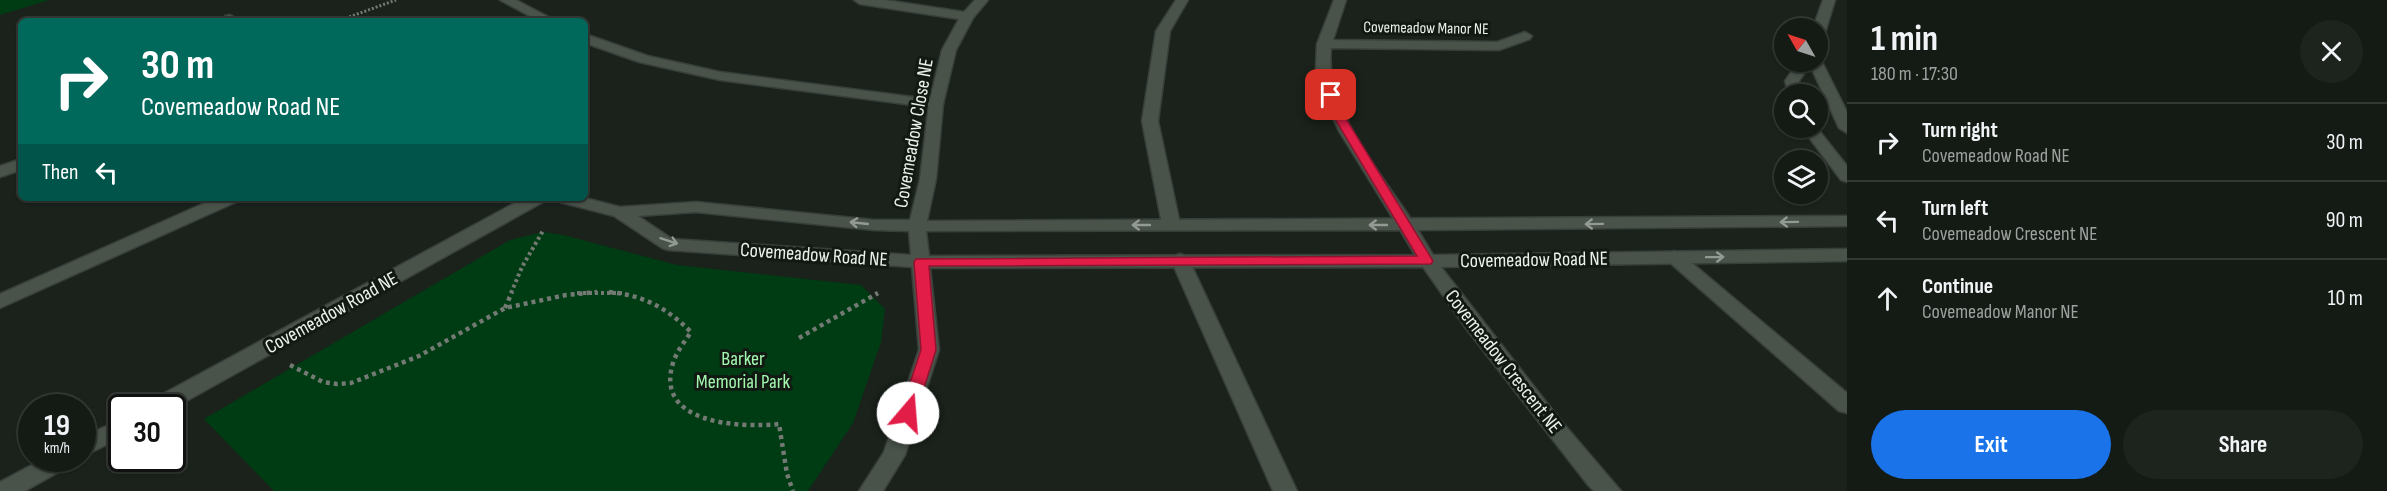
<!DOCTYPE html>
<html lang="en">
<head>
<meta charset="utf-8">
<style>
	body { margin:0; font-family:"Sofia Sans Condensed",sans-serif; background:#1d231d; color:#f1f3f6; height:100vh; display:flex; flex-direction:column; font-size:22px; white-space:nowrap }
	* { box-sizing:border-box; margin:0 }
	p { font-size:20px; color:#9da1a0 }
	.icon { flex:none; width:33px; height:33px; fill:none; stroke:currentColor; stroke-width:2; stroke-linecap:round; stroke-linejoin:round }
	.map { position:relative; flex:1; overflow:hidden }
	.panel { display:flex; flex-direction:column; background:#141a14; width:540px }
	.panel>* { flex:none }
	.hud { position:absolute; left:18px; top:18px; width:570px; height:183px; border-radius:9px; box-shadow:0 2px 4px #0004,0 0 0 2px #333834; background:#00695c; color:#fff; overflow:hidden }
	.needle { width:39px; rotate:309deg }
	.controls { position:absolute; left:1774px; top:18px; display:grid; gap:12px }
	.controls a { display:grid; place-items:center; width:54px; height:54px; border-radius:50%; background:#141a14; box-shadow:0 2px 4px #0004,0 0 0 2px #333834; font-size:30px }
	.speed { position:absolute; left:18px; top:394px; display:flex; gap:12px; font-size:30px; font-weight:700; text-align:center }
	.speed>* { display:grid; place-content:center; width:78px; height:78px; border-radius:50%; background:#141a14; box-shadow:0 2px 4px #0004,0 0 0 2px #333834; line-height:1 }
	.speed small { font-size:15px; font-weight:400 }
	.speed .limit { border:3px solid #111; border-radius:9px; background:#fff; color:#111 }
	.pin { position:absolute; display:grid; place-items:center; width:51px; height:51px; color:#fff; margin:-26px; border-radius:12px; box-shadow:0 3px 9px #0006 }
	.me { position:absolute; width:66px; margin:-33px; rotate:18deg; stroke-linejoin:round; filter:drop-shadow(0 0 4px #0008) }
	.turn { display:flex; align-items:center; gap:21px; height:126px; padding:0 24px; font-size:27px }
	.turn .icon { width:78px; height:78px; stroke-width:2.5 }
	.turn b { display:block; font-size:42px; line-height:51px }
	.then { display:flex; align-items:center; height:57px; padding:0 24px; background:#0003; gap:12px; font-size:22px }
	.round { display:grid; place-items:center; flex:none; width:63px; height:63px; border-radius:32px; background:#1d231d }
	.head { display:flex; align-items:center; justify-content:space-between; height:102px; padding:0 24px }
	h1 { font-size:36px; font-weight:700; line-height:45px }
	.button { display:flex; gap:12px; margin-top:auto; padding:12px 24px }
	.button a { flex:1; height:69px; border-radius:36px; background:#1a73e8; color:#fff; font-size:24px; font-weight:700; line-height:69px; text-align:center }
	.button a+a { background:#1d231d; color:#f1f3f6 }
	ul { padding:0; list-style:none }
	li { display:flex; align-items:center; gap:18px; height:78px; padding:0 24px; border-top:2px solid #333834 }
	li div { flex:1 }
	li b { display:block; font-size:22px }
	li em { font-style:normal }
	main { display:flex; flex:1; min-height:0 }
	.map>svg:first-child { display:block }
	.green { fill:#003c13 }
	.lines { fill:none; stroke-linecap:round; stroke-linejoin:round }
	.service-casing { stroke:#383e39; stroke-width:3 }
	.minor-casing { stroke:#383e39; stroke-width:3 }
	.tertiary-casing { stroke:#383e39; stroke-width:3 }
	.path-far2 { stroke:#737a74; stroke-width:3; stroke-dasharray:2 2; stroke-linecap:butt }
	.path-far1 { stroke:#737a74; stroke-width:4; stroke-dasharray:3 3; stroke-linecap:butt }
	.path { stroke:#737a74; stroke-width:4.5; stroke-dasharray:4 4; stroke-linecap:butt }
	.service { fill:#49534a; fill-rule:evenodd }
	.minor { fill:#49534a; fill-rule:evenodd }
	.tertiary { fill:#49534a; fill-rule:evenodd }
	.oneway { stroke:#929a93 }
	.route { fill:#e11d48; stroke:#92132f; stroke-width:1.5 }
	.labels { text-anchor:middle; stroke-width:6; stroke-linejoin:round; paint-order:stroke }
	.far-street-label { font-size:16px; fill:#ebf1ec; stroke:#111912 }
	.street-label { font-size:20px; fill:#ebf1ec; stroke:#111912 }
	.park-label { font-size:20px; fill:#a3f7af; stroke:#111912 }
</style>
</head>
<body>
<main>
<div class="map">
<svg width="1847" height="491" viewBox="0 0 1847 491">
	<rect width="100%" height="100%" fill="#1a221b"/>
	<!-- green -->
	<g class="green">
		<polygon points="0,0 49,0 0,15"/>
		<polygon points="543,232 563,235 677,265 861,285 885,309 881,342 853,423 808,491 274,491 204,419 510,240"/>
	</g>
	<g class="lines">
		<defs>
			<g id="service">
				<polygon points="500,0 516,0 556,21 539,21"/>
				<polygon points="1176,0 1188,0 1170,31 1158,121 1180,224 1177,228 1165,228 1162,224 1142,121 1156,31"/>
				<path d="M1334,0h12l-13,40 164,2 28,-10 7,4 -2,3 -31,11 -168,-2c-7,61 52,128 84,177l-3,4h-12l-3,-4 -58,-94 -18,-38 -5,-26 1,-23z"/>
				<polygon points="585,34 648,56 720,72 936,100 943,104 936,108 720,80 639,62 585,43"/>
				<polygon points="216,198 238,198 236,202 0,308 0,294"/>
				<polygon points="1674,251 1680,253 1847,393 1847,413 1839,411 1668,261 1665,257 1668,253"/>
				<polygon points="1180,254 1186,256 1189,260 1297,491 1273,491 1171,260 1174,256"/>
			</g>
			<g id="minor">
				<path d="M854,0h31l79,12 11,-12h13l-15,18 -17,32 -13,54 -7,75 -9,42 920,-5v10l-429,4 15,25 414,-6v12l-406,6 116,149 64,75h-27l-6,-6 -123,-158 -42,-60 -493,1 9,82 -34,105 -22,36h-24l25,-39 35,-102 -7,-83 -244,-17 -6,-2 -48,-32 -54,-14 -2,-4h27l35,9 76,-5 178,18h36l10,-41 9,-75 13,-54 17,-31 -99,-15zM696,212l178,18 35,1 2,24 -239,-16 -34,-23zM1400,230l15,25 -486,1 -3,-25z"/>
				<polygon points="230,15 241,21 225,21 225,16"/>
				<polygon points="21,159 21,170 0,177 0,166"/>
				<polygon points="524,198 545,198 543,202 172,409 145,408 148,402"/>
				<polygon points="122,419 122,437 82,457 82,437"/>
				<polygon points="43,459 74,459 71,465 25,491 0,491 0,482"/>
			</g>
			<g id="tertiary">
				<polygon points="1823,0 1835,0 1825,33 1818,37 1818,28 1813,28"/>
				<polygon points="1818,59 1822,62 1847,112 1847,133 1839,128 1810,65 1799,81 1803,94 1789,94 1785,81 1798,62 1818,62"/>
				<polygon points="1802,128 1817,128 1847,166 1847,182 1841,180"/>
			</g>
		</defs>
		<!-- service casing -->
		<use href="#service" class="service-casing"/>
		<!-- minor casing -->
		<use href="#minor" class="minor-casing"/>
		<!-- tertiary casing -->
		<use href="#tertiary" class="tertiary-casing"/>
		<!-- path-far2 -->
		<polyline class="path-far2" points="338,21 396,0"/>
		<!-- path-far1 -->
		<g class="path-far1">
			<polyline points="511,293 522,267 544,229"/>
			<polyline points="577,293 624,293"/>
		</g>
		<!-- path -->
		<g class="path">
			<path d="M609,292c34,3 58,16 82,40 -6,9 -13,18 -17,28 -23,64 65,68 105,64l8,50 6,17"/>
			<polyline points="505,308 512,292"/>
			<polyline points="799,338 878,293"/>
			<polyline points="290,365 323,382 337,384 351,383 419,356 505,308 566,295 597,292"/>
		</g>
		<!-- service -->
		<use href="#service" class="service"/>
		<!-- minor -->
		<use href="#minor" class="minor"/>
		<!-- tertiary -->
		<use href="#tertiary" class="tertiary"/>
	</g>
	<!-- one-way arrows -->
	<defs><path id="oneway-shaft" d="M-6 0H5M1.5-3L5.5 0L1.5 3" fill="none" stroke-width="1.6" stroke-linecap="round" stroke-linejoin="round" transform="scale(1.5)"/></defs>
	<g class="oneway">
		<use href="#oneway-shaft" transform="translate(1789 222) rotate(179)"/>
		<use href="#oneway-shaft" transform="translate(859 223) rotate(-174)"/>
		<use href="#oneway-shaft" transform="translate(1594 224) rotate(179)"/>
		<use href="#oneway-shaft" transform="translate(1141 225) rotate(180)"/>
		<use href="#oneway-shaft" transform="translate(1378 225) rotate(-180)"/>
		<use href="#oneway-shaft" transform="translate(669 241) rotate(18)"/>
		<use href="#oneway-shaft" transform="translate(1715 257) rotate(-1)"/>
	</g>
	<!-- route -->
	<polygon class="route" points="1331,92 1336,95 1343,114 1433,261 1431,264 929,266 936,350 916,413 914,418 908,419 902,418 900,413 921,350 914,262 916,259 1417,256 1332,114 1325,95"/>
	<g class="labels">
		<!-- far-street labels -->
		<g class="far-street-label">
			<text transform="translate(1426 27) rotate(1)" y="6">Covemeadow Manor NE</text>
		</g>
		<!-- street labels -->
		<g class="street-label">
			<text transform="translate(913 133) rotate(-80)" y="7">Covemeadow Close NE</text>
			<text transform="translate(814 254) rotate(4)" y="7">Covemeadow Road NE</text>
			<text transform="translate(1534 259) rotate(-1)" y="7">Covemeadow Road NE</text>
			<text transform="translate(331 312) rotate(-29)" y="7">Covemeadow Road NE</text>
			<text transform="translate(1504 361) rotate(52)" y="7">Covemeadow Crescent NE</text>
		</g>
		<!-- park labels -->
		<g class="park-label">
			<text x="743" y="365">Barker<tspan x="743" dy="23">Memorial Park</tspan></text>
		</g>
	</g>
</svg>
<div class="controls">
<a><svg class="needle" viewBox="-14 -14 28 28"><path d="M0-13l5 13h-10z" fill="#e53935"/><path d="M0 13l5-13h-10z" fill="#9da1a0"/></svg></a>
<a><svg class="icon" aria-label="search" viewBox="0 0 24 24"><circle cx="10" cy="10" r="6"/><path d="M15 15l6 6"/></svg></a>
<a><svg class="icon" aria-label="layers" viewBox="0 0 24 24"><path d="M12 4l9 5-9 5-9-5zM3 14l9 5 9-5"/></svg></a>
</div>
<div class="speed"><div>19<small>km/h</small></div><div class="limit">30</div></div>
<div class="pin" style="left:1331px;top:95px;background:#d93025"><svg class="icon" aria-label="arrive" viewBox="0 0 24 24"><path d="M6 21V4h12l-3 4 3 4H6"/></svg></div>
<svg class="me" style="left:908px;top:413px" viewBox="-20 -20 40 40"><circle r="19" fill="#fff"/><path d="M0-13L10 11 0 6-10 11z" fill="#e11d48"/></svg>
<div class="hud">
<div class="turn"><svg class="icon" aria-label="right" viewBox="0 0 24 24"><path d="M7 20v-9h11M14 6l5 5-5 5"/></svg><div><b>30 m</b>Covemeadow Road NE</div></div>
<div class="then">Then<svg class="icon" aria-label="left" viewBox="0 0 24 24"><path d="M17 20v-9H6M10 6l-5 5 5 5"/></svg></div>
</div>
</div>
<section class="panel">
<div class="head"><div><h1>1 min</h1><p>180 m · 17:30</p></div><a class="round"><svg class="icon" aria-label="close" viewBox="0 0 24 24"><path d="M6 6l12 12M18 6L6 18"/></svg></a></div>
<ul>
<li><svg class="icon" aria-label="right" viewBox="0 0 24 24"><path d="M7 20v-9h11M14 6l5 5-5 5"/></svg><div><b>Turn right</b><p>Covemeadow Road NE</p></div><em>30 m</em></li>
<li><svg class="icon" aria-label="left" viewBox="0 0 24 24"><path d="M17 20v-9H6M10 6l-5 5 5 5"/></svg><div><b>Turn left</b><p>Covemeadow Crescent NE</p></div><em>90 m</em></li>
<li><svg class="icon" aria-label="ahead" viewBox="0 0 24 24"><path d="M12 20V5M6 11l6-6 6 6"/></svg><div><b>Continue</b><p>Covemeadow Manor NE</p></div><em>10 m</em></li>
</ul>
<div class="button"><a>Exit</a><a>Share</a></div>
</section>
</main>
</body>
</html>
